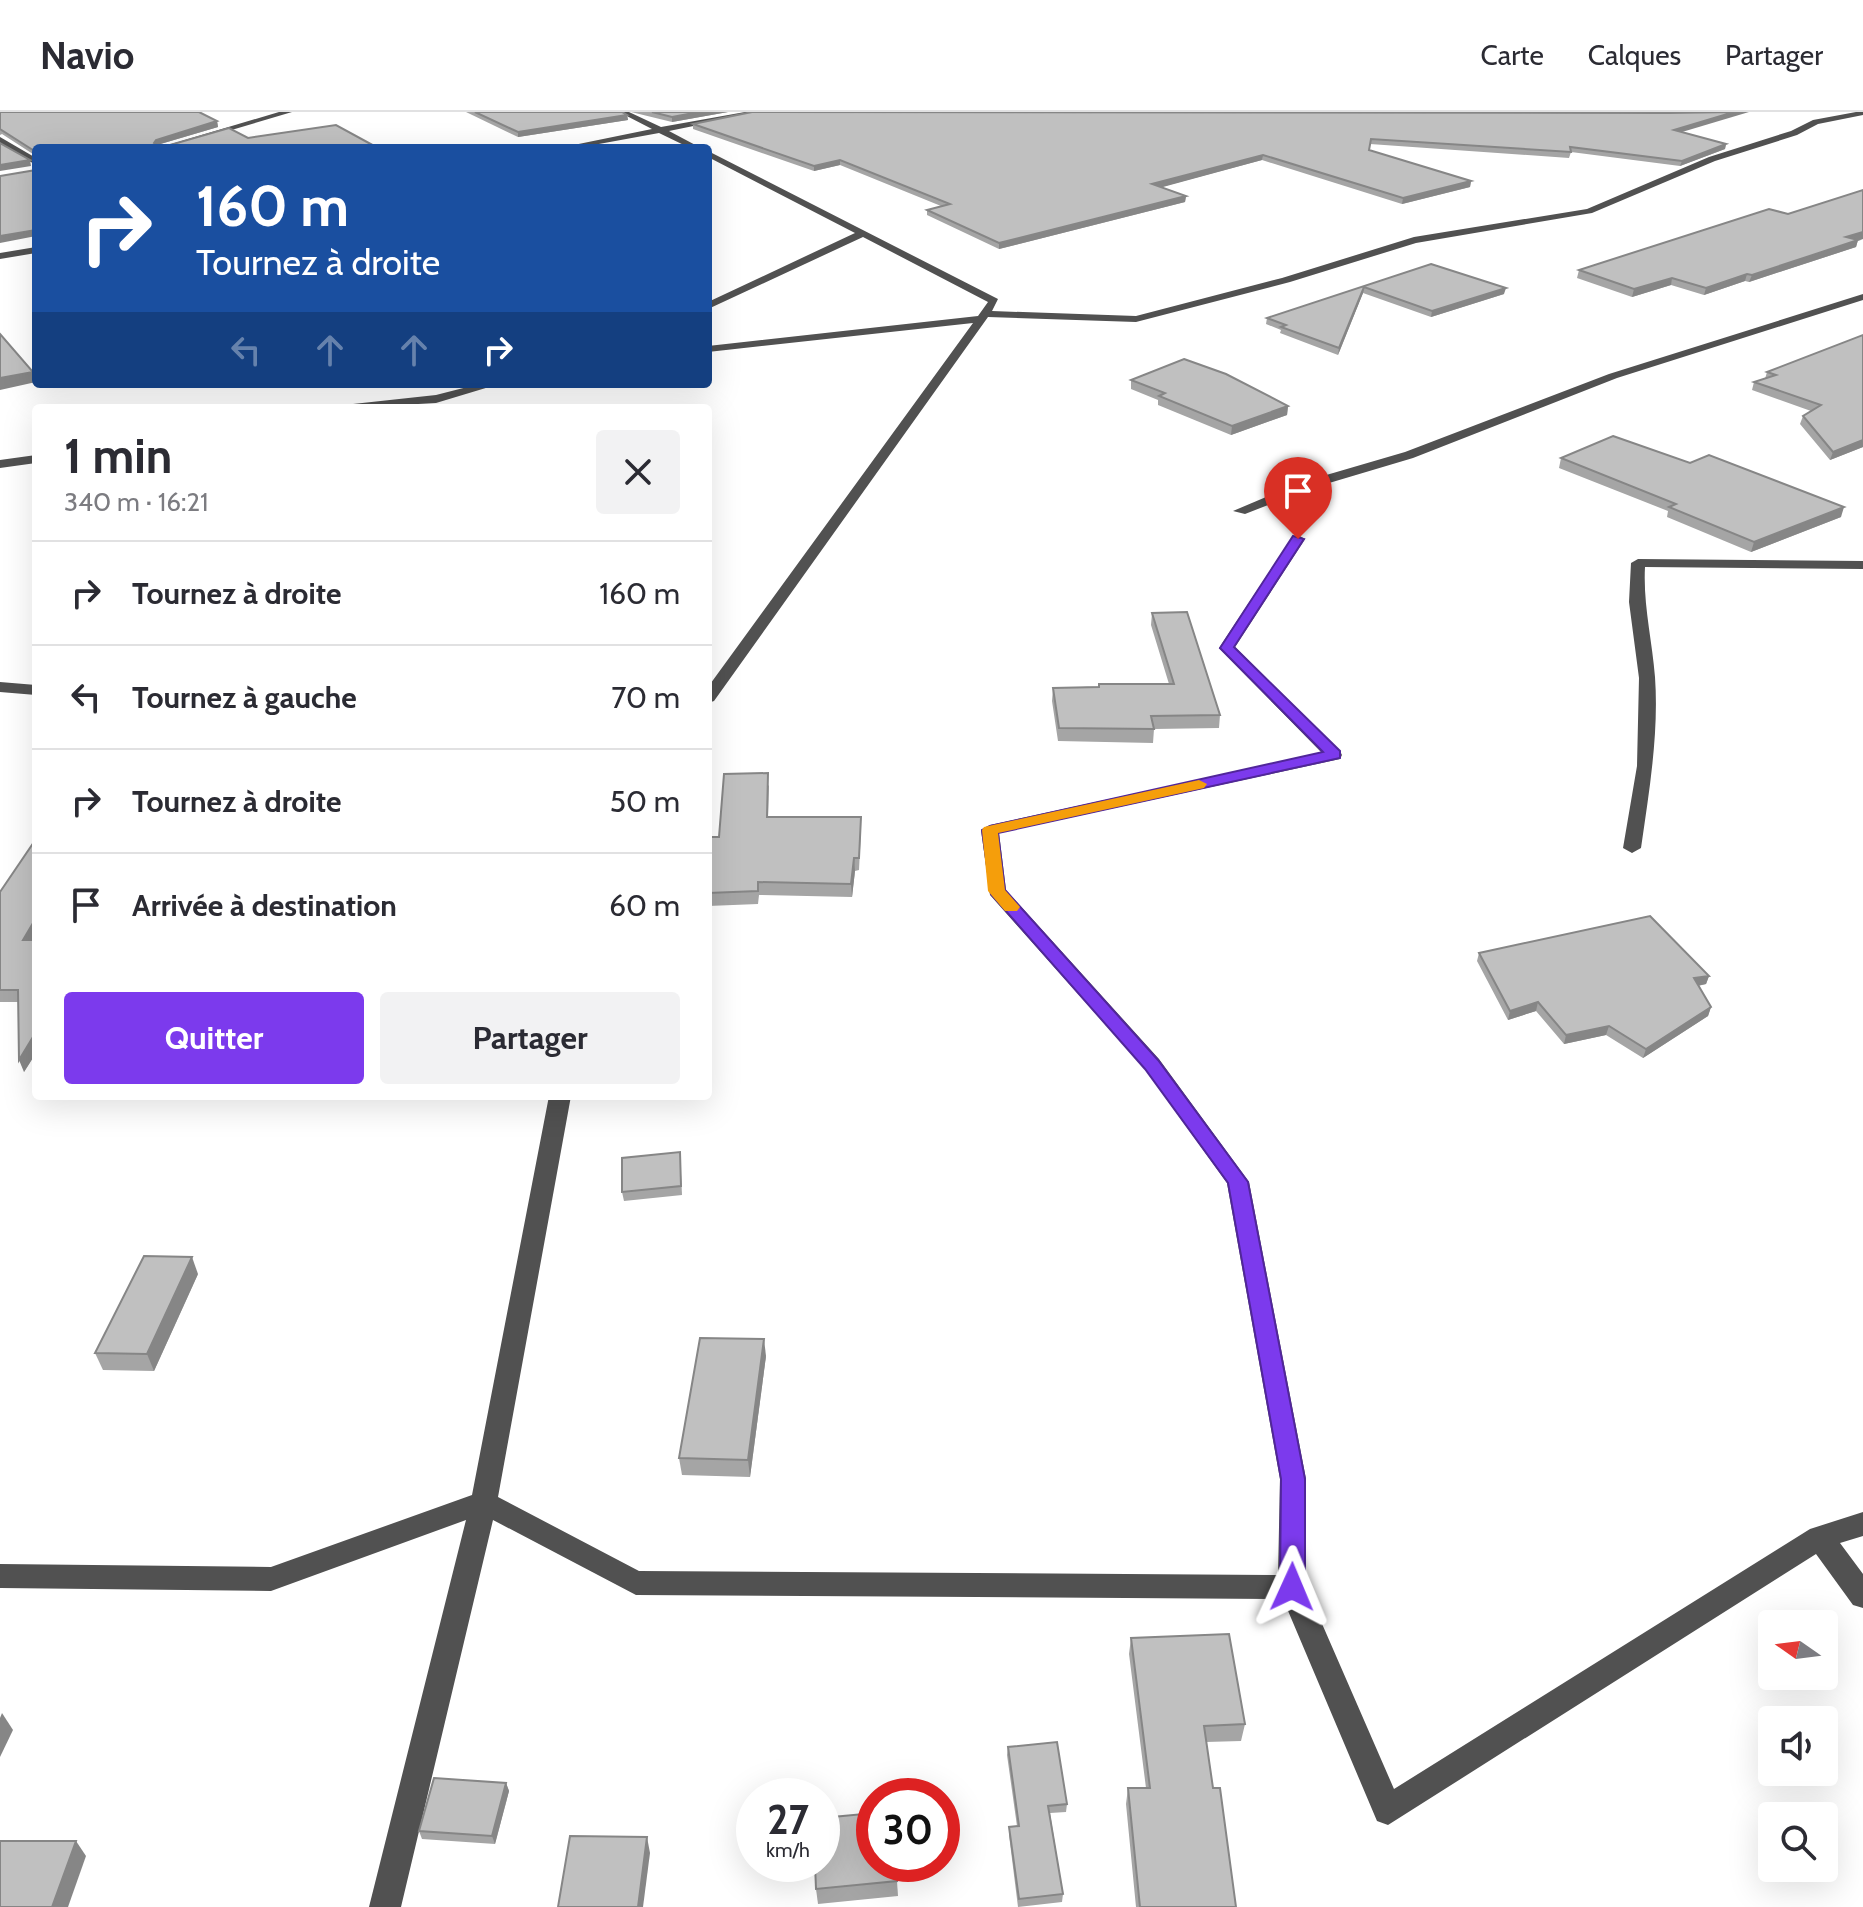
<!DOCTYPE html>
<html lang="fr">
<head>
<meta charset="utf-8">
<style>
	body { margin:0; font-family:Cabin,sans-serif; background:#f2f2f3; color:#2b2b33; height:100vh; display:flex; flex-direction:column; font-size:30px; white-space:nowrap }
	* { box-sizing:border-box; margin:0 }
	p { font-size:26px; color:#7c7c81 }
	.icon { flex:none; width:44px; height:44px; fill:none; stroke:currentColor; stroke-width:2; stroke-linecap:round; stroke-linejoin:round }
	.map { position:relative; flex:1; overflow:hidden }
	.panel { position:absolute; left:32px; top:292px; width:680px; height:696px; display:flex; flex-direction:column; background:#fff; border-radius:8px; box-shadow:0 8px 32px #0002 }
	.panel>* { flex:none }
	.guide { position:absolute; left:32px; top:32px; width:680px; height:244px; border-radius:8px; box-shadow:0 8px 32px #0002; background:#1a4fa0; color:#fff; overflow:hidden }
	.needle { width:52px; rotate:284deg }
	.tools { position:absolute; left:1758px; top:1498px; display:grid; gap:16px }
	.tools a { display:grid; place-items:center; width:80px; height:80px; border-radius:8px; background:#fff; box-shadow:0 8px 32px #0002; font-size:40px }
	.speed { position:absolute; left:736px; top:1666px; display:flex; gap:16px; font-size:40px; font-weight:700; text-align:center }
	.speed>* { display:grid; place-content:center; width:104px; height:104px; border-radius:50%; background:#fff; box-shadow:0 8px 32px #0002; line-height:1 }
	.speed small { font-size:20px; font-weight:400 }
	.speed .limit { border:12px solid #d22; background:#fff; color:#111 }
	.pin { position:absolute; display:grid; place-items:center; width:68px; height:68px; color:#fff; margin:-82px -34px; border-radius:50% 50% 50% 0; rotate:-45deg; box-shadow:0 0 8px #0007 }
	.pin .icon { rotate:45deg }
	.me { position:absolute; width:88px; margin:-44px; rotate:1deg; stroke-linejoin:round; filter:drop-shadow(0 0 6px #0008) }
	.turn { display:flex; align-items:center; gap:28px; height:168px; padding:0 32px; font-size:36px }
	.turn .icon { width:104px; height:104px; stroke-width:2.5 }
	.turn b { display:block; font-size:56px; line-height:68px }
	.lanes { display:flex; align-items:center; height:76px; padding:0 32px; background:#0003; justify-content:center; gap:40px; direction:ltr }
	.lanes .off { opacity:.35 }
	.round { display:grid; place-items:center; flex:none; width:84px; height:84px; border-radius:8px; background:#f2f2f3 }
	.head { display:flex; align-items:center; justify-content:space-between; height:136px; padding:0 32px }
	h1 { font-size:48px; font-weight:700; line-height:60px }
	.action { display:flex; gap:16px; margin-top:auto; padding:16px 32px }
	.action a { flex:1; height:92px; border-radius:8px; background:#7c3aed; color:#fff; font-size:32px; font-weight:700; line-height:92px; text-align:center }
	.action a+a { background:#f2f2f3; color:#2b2b33 }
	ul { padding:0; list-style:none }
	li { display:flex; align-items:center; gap:24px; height:104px; padding:0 32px; border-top:2px solid #e1e1e2 }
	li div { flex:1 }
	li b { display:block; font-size:30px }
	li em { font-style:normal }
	header { display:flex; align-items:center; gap:48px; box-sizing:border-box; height:112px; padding:0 40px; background:#fff; border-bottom:2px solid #e1e1e2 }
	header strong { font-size:38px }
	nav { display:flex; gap:44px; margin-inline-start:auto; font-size:28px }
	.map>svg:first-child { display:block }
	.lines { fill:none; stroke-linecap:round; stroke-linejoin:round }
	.minor { fill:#515151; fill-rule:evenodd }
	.wall { fill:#a5a5a5 }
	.shaded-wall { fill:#868686 }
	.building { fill:#c0c0c0; stroke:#868686; stroke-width:2 }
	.route { fill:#7c3aed; stroke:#51269a; stroke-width:2 }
	.slow { fill:#f59e0b }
</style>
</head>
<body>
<header>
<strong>Navio</strong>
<nav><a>Carte</a><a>Calques</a><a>Partager</a></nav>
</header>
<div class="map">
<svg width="1863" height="1795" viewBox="0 0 1863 1795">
	<rect width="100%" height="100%" fill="#fff"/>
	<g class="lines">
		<!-- minor -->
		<g class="minor">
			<polygon points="279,0 292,0 171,36 158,36"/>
			<polygon points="619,0 629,0 661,15 745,0 762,0 669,19 701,36 690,36 659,21 577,36 559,36 652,17"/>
			<polygon points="1856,0 1863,0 1863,3 1818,12 1797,23 1715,49 1592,101 1416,131 1290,170 1136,210 988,205 714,589 708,591 708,575 973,211 708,240 708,234 978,204 988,190 863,125 708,197 708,190 855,121 708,45 708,39 998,187 992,199 1136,204 1282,166 1414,125 1587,97 1709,45 1791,19 1813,8"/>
			<polygon points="0,25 36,46 36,53 0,32"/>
			<polygon points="36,135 36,141 0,147 0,141"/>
			<polygon points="1863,182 1863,188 1617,266 1413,346 1309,377 1245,402 1233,399 1299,371 1405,340 1609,262"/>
			<polygon points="479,272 499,272 436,291 347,296 353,292 436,283"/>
			<polygon points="36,343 36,351 0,356 0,348"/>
			<polygon points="1298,423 1305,427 1235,535 1340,639 1342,643 1340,647 999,721 1006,778 1159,947 1249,1070 1306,1367 1306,1475 1394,1677 1810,1417 1863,1400 1863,1424 1840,1431 1863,1462 1863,1496 1853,1493 1816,1442 1388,1713 1377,1709 1283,1487 636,1483 493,1408 401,1795 369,1795 466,1408 271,1479 0,1476 0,1452 271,1455 472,1383 549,984 571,984 498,1385 639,1459 1278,1463 1280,1367 1227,1071 1145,957 990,783 981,718 990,713 1322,641 1219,536 1293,424"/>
			<path d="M1638,447l225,2v8l-218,-2c-2,38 7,72 10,110 4,57 -6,115 -14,171l-9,5 -9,-5 14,-82 2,-88 -10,-76 2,-39z"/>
			<polygon points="0,570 36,573 36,583 0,580"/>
		</g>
	</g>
	<!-- wall -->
	<g class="wall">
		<polygon points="0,0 217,9 218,15 157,33 248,26 378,36 36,36 36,44 2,22 0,23"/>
		<polygon points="466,0 622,0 627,3 628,8 518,25"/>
		<polygon points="631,0 728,0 672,10"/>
		<polygon points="693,12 1682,20 1726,32 1725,37 1680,54 1571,40 1569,46 1370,32 1369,38 1471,69 1470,75 1402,92 1262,48 1161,75 1186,84 1185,90 999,137 927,103 927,98 941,94 840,53 814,59 693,17"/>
		<polygon points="1863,78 1863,127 1858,128 1856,135 1749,170 1745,169 1704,183 1671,173 1632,185 1577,166 1579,158 1788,102"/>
		<polygon points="1431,152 1504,182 1431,205 1363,181 1338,243 1280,221 1281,218 1266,212 1267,206"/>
		<polygon points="1863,223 1863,335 1830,348 1800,312 1803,304 1811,299 1752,278 1754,270 1765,267 1767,260"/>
		<polygon points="1131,268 1288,294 1287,303 1231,323 1158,293 1158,288 1131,277"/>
		<polygon points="1561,346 1841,405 1751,440 1667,405 1668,399 1559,356"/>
		<polygon points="1152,501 1220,603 1219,616 1154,617 1153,631 1058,629 1052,589 1053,576 1169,572 1151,513"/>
		<polygon points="769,673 768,705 861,718 859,758 855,759 852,785 759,783 758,792 708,794 708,725 719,725"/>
		<polygon points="36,727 36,826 35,828 36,828 36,941 24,960 18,890 0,890 0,780"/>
		<polygon points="1479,841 1709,864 1706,872 1698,874 1711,895 1708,904 1643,946 1606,923 1564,932 1536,899 1508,908 1477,849"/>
		<polygon points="680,1040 682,1083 624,1089 622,1080"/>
		<polygon points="198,1162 154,1259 103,1258 95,1241"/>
		<polygon points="766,1244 750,1365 682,1363 679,1346"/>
		<polygon points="1131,1526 1245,1612 1241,1629 1206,1630 1213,1676 1236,1795 1136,1795 1126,1692 1128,1676 1146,1676 1129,1542"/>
		<polygon points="1008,1635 1067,1692 1066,1700 1050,1701 1063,1782 1062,1790 1018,1795 1009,1723 1009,1715 1017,1714 1007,1643"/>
		<polygon points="506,1671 509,1679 495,1732 422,1727 419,1719"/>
		<polygon points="897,1769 898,1784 818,1792 816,1777"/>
	</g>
	<!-- shaded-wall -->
	<g class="shaded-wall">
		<polygon points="699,0 728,0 672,10 672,5"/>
		<polygon points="1734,0 1749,0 1672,23 1674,18"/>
		<polygon points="627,3 628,8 518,25 518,20"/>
		<polygon points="217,9 218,15 157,33 154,31 156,28"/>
		<polygon points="1726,32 1725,37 1680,54 1682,49"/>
		<polygon points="1263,43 1262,48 1152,78 1152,72"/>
		<polygon points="30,48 31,54 0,59 0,53"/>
		<polygon points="840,48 840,53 814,59 814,54"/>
		<polygon points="1471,69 1470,75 1402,92 1403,86"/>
		<polygon points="1186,84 1185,90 999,137 999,131"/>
		<polygon points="36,118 36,124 0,131 0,124"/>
		<polygon points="1863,120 1863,127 1844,132 1846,125"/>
		<polygon points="1858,128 1856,135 1749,170 1752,163"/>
		<polygon points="1747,162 1745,169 1704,183 1706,176"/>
		<polygon points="1672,166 1671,173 1632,185 1634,177"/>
		<polygon points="1364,175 1363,181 1338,243 1339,236"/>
		<polygon points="1506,176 1504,182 1431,205 1432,199"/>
		<polygon points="33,260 36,270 0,278 0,266"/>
		<polygon points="1288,294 1287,303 1231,323 1232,314"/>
		<polygon points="1863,328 1863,335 1830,348 1833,340"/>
		<polygon points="1844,395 1841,405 1751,440 1754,430"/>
		<polygon points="854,746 855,759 852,785 851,772"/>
		<polygon points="36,806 36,826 28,840 23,828"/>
		<polygon points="1709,864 1706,872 1691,875 1694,866"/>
		<polygon points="1538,890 1536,899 1508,908 1510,899"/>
		<polygon points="1711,895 1708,904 1643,946 1646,937"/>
		<polygon points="1609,914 1606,923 1564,932 1566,923"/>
		<polygon points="36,920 36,941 24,960 19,948"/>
		<polygon points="192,1145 198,1162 154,1259 147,1242"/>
		<polygon points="764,1227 766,1244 750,1365 748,1348"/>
		<polygon points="2,1601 13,1618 0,1645 0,1606"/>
		<polygon points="506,1671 509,1679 495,1732 492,1724"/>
		<polygon points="647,1725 650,1741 643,1795 638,1795"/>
		<polygon points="76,1729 86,1744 68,1795 52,1795"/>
	</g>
	<!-- building -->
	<g class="building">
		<polygon points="0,0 199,0 217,9 156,28 154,31 157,33 170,33 229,16 248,26 336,13 378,36 36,36 36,40 0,17"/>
		<polygon points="475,0 622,0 627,3 518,20"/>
		<polygon points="652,0 699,0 672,5"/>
		<polygon points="752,0 1669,1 1734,0 1674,18 1726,32 1682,49 1570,35 1571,40 1371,27 1369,38 1471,69 1403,86 1263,43 1152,72 1186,84 999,131 927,98 950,92 840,48 814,54 693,12"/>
		<polygon points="0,31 30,48 0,53"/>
		<polygon points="36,58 36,118 0,124 0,64"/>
		<polygon points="1863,78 1863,120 1846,125 1858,128 1752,163 1747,162 1706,176 1672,166 1634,177 1579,158 1769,97 1788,102"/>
		<polygon points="1431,152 1506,176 1432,199 1364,175 1339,236 1281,215 1286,213 1267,206"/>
		<polygon points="0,222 33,260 0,266"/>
		<polygon points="1863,223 1863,328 1833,340 1803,304 1821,293 1754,270 1776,263 1767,260"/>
		<polygon points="1184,247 1226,262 1288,294 1232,314 1159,284 1165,281 1131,268"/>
		<polygon points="1613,324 1690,351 1709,343 1844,395 1754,430 1669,395 1676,392 1561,346"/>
		<polygon points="1187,500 1220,603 1151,604 1154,617 1059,616 1053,576 1099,575 1099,572 1174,572 1152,501"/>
		<polygon points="768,661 767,705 861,705 859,746 854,746 851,772 758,770 758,779 708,781 708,725 719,725 724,662"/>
		<polygon points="36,727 36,806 23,828 36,828 36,920 19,948 18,878 0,878 0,780"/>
		<polygon points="1650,804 1709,864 1694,866 1711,895 1646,937 1609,914 1566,923 1538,890 1510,899 1479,841"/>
		<polygon points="680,1040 681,1074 622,1080 622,1046"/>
		<polygon points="144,1144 192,1145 147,1242 95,1241"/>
		<polygon points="700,1226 764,1227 748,1348 679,1346"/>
		<polygon points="1229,1522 1245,1612 1204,1614 1213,1676 1220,1676 1236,1795 1140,1795 1128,1676 1150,1676 1131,1526"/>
		<polygon points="1057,1630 1067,1692 1048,1694 1063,1782 1019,1787 1009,1715 1019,1714 1008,1635"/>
		<polygon points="434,1666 506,1671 492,1724 419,1719"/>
		<polygon points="874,1701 874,1752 896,1752 897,1769 816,1777 815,1752 822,1752 822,1706"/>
		<polygon points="570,1724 647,1725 638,1795 558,1795"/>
		<polygon points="0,1729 76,1729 52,1795 0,1795"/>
	</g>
	<!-- route -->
	<polygon class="route" points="1293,424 1304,427 1234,535 1340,639 1340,646 998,721 1005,778 1158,948 1248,1070 1305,1367 1305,1475 1301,1483 1292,1486 1283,1483 1280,1475 1281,1367 1228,1071 1145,957 991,782 982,718 990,714 1323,640 1220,536"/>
	<!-- slow -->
	<polygon class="slow" points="1199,668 1207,672 1204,676 998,721 1005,778 1020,795 1017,799 1005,799 988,779 982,718 984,715"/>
</svg>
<div class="tools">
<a><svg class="needle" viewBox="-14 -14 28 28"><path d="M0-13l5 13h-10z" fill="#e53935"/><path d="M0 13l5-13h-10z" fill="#7c7c81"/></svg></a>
<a><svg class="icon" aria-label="sound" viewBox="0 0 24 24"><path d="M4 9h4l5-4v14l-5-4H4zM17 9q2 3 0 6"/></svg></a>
<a><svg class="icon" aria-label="search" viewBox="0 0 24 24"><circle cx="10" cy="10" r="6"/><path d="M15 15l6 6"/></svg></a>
</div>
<div class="speed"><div>27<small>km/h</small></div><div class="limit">30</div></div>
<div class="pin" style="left:1298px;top:427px;background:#d93025"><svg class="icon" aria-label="arrive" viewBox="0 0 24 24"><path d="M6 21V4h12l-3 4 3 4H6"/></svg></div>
<svg class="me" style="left:1292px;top:1475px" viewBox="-20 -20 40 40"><path d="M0-17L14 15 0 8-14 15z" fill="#7c3aed" stroke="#fff" stroke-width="4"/></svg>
<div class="guide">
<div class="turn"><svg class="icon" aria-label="right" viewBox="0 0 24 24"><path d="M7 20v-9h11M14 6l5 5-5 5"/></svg><div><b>160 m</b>Tournez à droite</div></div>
<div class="lanes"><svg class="icon off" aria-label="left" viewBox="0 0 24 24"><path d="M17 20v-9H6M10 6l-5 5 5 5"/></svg><svg class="icon off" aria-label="ahead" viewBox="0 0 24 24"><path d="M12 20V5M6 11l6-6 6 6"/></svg><svg class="icon off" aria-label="ahead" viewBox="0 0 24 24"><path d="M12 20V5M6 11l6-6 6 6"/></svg><svg class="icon" aria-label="right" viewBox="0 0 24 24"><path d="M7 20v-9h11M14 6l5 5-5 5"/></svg></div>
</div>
<section class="panel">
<div class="head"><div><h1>1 min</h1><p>340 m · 16:21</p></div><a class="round"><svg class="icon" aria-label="close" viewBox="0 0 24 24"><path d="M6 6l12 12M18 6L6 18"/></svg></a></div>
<ul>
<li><svg class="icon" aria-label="right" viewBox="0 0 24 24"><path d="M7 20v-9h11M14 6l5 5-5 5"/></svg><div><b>Tournez à droite</b></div><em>160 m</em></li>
<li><svg class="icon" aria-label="left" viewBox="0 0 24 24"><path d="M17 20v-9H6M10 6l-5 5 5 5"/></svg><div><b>Tournez à gauche</b></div><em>70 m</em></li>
<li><svg class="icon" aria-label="right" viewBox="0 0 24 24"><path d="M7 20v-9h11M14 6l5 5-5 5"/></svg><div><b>Tournez à droite</b></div><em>50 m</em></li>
<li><svg class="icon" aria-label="arrive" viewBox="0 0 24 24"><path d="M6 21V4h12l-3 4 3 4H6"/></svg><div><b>Arrivée à destination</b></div><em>60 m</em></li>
</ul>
<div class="action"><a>Quitter</a><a>Partager</a></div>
</section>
</div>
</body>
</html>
